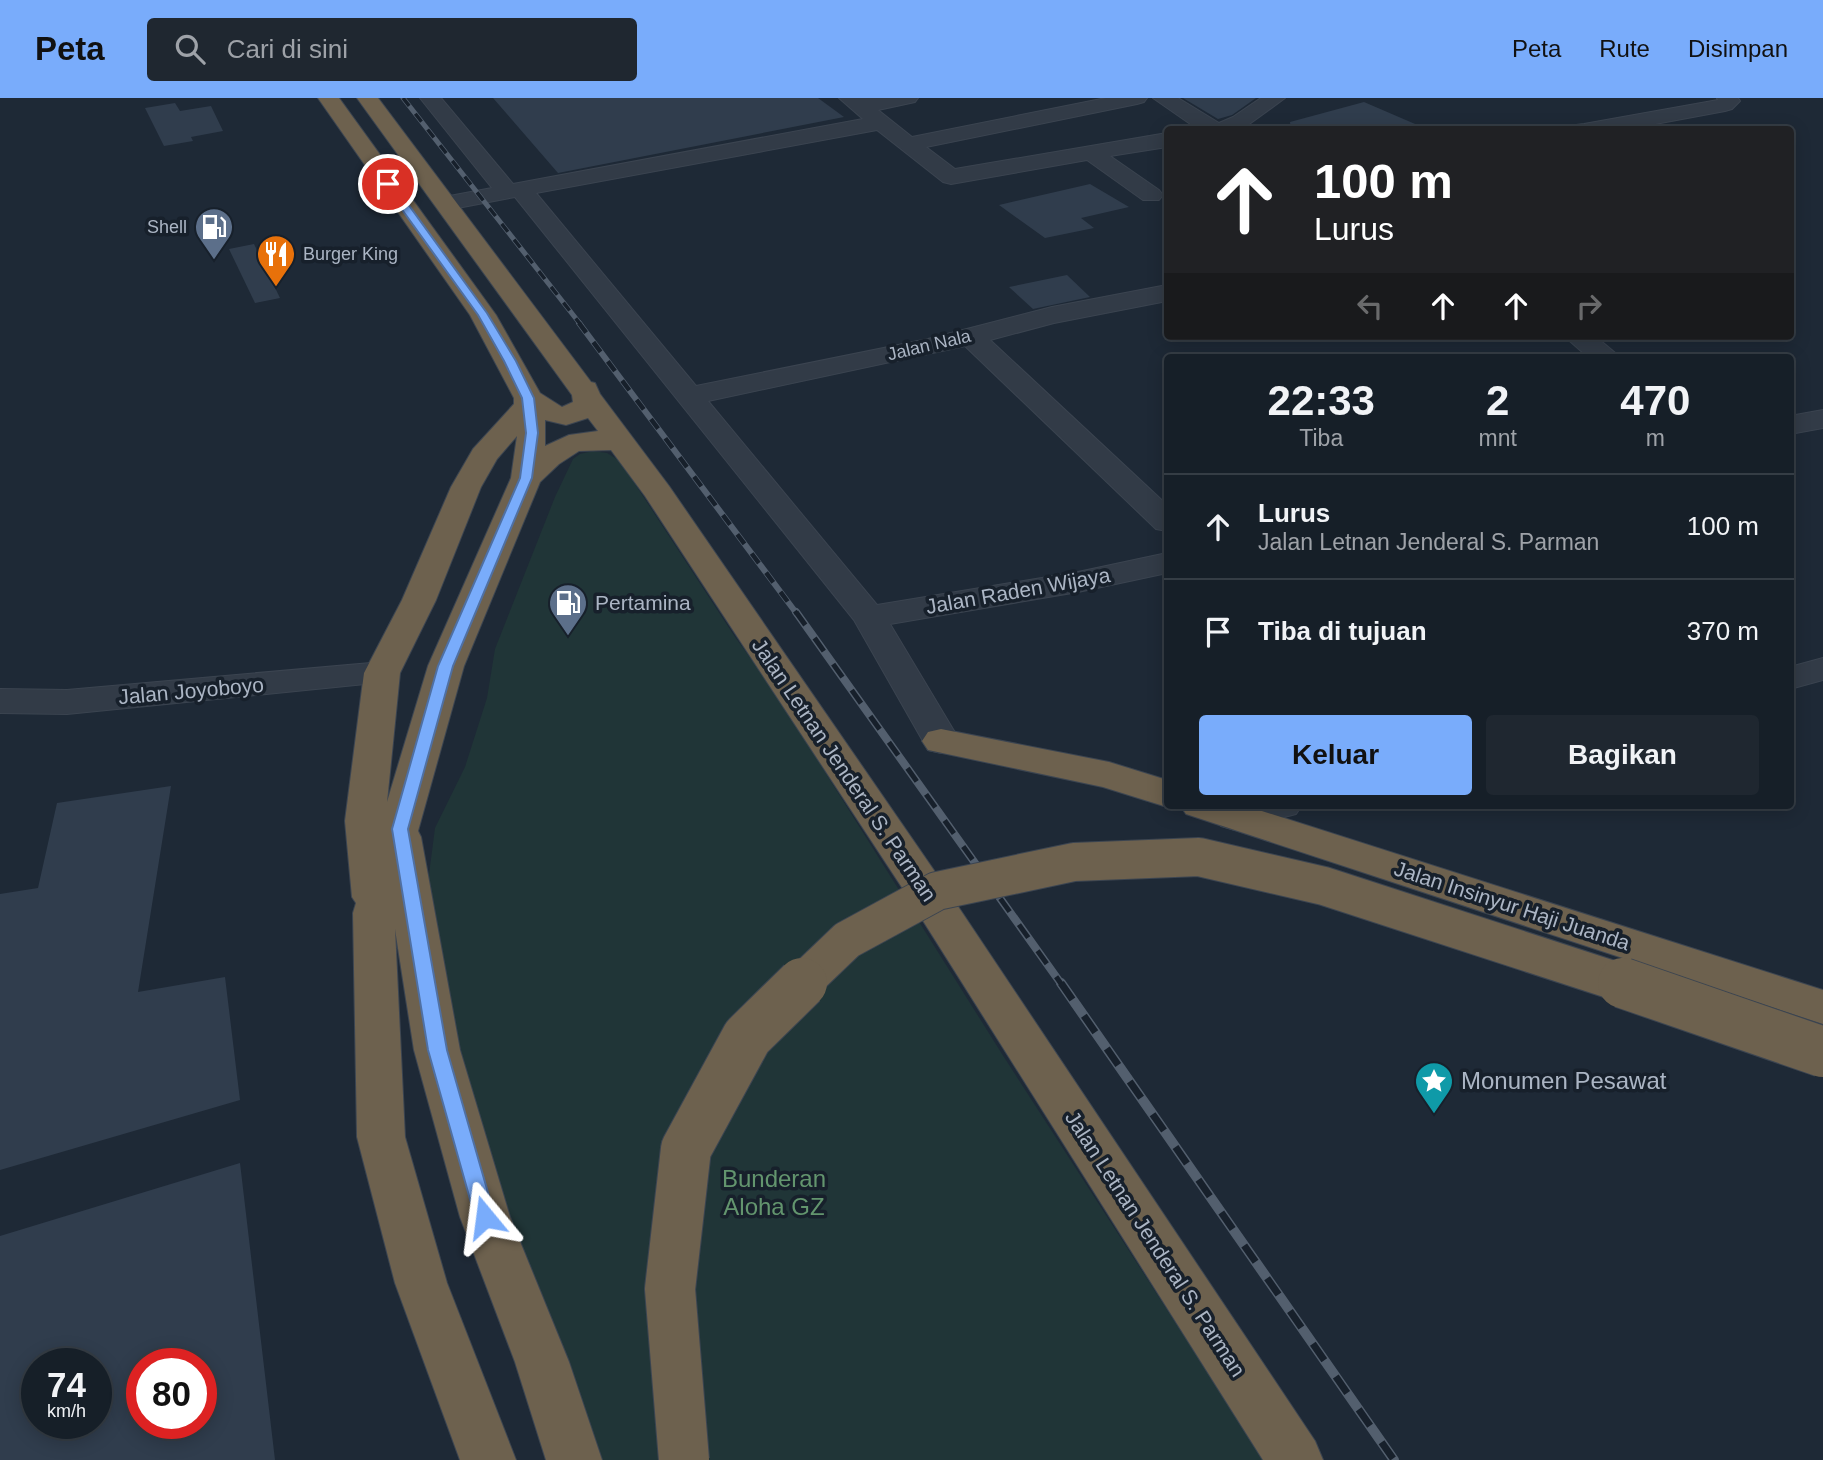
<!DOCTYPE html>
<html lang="id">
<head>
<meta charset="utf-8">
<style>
	body { margin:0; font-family:Arial,sans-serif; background:#1f2730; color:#f1f3f6; height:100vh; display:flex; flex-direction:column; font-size:26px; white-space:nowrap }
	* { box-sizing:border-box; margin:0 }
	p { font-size:23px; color:#9ea2a8 }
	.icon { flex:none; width:38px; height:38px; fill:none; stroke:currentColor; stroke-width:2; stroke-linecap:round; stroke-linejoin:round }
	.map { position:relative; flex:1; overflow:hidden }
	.sheet { position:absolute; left:1164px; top:256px; width:630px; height:455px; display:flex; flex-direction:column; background:#161f28; border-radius:7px; box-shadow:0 4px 18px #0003,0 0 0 2px #353d45 }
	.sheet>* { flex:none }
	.top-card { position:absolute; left:1164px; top:28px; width:630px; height:214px; border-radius:7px; box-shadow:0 4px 18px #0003,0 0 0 2px #353d45; background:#202124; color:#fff; overflow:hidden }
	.speed { position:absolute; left:21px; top:1250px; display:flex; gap:14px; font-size:35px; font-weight:700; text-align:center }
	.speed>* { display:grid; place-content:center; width:91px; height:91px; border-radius:50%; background:#161f28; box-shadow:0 4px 18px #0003,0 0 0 2px #353d45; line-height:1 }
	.speed small { font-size:18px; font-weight:400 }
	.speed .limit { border:10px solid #d22; background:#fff; color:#111 }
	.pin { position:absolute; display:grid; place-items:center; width:60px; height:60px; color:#fff; margin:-30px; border:4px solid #fff; border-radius:50%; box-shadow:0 2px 7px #0007 }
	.me { position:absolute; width:77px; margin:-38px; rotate:344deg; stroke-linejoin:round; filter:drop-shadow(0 0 5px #0008) }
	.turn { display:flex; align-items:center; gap:24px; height:147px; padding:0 35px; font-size:32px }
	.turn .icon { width:91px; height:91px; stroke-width:2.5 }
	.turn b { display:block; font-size:49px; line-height:60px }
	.lanes { display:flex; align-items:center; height:66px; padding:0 35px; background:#0003; justify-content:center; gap:35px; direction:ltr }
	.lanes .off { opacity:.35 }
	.eta { display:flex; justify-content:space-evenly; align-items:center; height:119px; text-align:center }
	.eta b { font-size:42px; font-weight:700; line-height:49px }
	.primary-button { display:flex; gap:14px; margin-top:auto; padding:14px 35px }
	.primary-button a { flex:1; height:80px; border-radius:7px; background:#79acfb; color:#111; font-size:28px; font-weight:700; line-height:80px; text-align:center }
	.primary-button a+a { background:#1f2730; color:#f1f3f6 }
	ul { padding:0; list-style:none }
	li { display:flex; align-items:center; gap:21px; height:105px; padding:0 35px; border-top:2px solid #353d45 }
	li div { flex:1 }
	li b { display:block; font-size:26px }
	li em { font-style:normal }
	header { display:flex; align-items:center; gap:42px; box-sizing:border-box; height:98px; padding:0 35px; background:#79acfb; color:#111 }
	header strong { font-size:33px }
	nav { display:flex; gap:38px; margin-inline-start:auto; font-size:24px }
	.search { width:490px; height:63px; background:#1f2730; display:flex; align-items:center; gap:18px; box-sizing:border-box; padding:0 24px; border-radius:7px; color:#9ea2a8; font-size:26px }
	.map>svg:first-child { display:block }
	.green { fill:#203537 }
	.building { fill:#303d4d; fill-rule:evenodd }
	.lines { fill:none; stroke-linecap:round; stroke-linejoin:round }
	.minor-casing { stroke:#3b4450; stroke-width:2 }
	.highway-casing { stroke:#3c4551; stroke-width:2 }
	.minor { fill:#323b47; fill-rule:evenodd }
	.highway { fill:#6d614e; fill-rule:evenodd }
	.rail-far3-casing { stroke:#535f6e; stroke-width:5 }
	.rail-far2-casing { stroke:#535f6e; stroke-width:6 }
	.rail-far1-casing { stroke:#535f6e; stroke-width:8 }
	.rail-casing { stroke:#535f6e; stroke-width:10 }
	.rail-far3 { stroke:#17202b; stroke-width:3.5; stroke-dasharray:10; stroke-linecap:butt }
	.rail-far2 { stroke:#17202b; stroke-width:4.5; stroke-dasharray:12; stroke-linecap:butt }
	.rail-far1 { stroke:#17202b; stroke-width:5; stroke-dasharray:16; stroke-linecap:butt }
	.rail { stroke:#17202b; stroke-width:7; stroke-dasharray:20; stroke-linecap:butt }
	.highway-bridge-far1-casing { stroke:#3c4551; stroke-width:40; stroke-linecap:butt }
	.highway-bridge-casing { stroke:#3c4551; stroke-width:52; stroke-linecap:butt }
	.highway-bridge-far1 { stroke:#6d614e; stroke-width:38 }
	.highway-bridge { stroke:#6d614e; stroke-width:50 }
	.route { fill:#79acfb; stroke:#4f70a3; stroke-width:2 }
	.labels { text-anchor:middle; stroke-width:7; stroke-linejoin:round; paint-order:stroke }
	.far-poi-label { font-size:18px; fill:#abb5c4; stroke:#17202b; text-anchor:end }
	.far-street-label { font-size:18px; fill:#abb5c4; stroke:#17202b }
	.street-label { font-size:21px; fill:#abb5c4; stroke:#17202b }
	.poi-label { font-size:21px; fill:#abb5c4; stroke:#17202b; text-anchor:start }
	.near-poi-label { font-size:24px; fill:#abb5c4; stroke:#17202b; text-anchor:start }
	.near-park-label { font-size:24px; fill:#63956e; stroke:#17202b }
</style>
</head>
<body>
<header>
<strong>Peta</strong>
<div class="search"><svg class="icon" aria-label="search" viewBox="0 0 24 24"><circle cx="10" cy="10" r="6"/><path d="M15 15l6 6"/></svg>Cari di sini</div>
<nav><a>Peta</a><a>Rute</a><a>Disimpan</a></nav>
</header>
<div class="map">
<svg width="1823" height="1362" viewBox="0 0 1823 1362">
	<rect width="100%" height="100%" fill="#1e2936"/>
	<!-- green -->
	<polygon class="green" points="593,353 607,355 620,363 735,539 771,588 1002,956 1264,1362 593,1362 450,964 424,815 435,730 465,669 487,600 495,551 555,399 573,361 580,356"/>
	<!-- building -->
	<g class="building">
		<polygon points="493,0 818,0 844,19 558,75"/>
		<polygon points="1183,0 1256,0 1232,17 1218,21"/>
		<polygon points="1364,4 1429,32 1291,32 1290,24"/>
		<polygon points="175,5 180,13 211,8 223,33 191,39 193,43 164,48 145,10"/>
		<polygon points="1090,86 1129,109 1081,120 1094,130 1045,140 999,107"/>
		<polygon points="254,146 280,200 255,205 229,151"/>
		<polygon points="1067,177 1090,199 1033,211 1009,189"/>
		<polygon points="171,688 138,894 225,879 240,1002 0,1072 0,796 38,790 57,705"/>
		<path d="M240,1065l35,297h-275v-224zM37,1265h59v60h-59zM142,1265h59v60h-59z"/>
	</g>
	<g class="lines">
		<defs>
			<g id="minor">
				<polygon points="420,0 441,0 513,86 863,21 839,0 918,0 915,4 878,12 912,39 1106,0 1147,0 1144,4 1137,6 926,49 955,71 1167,35 1167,49 1110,58 1159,92 1163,97 1159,102 1143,102 1087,62 951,86 943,84 877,32 536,95 696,288 928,241 1052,209 1167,187 1167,203 1054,225 990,242 1167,407 1167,433 1156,431 965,248 708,303 877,507 1078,474 1167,455 1167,475 1078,494 890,526 960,643 954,652 941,655 928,652 854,522 515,99 447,112 439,110 435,105 439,100 492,90"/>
				<polygon points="1153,0 1178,0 1219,25 1233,19 1261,0 1285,0 1241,32 1199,32"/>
				<polygon points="1717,0 1738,0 1740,3 1732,11 1725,13 1623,32 1574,32 1576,27 1584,26 1718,2"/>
				<polygon points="1564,238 1595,238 1620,259 1588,259"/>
				<polygon points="1823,312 1823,330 1790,336 1790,318"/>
				<polygon points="1823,560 1823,582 1790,591 1790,569"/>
				<polygon points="382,564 395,567 400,575 395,583 67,616 0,615 0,591 67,592"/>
				<polygon points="1226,707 1302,707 1296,716 1235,732 1221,728 1215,718 1221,708"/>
			</g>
			<g id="highway">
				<path d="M318,0h21l157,217 44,78 22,14 11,-5 -1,-7 -215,-297h21l213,284 4,1 5,11 69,92 264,383 382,572 8,19h-60l-360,-571 -258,-393 -34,-46 -32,1 -20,13 -19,18 -76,184 -46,165 3,6 39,213 50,167 59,145 33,98h-56l-31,-98 -55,-145 -46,-167 -19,-121 10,208 42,146 69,177h-56l-65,-177 -38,-146 -4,-224 3,-10 -4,-6 -7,-76 19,-148 38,-73 49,-113 22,-38 41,-45v-6l-44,-83zM588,320l10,13 -29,4 -24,11v-26l21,5zM517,338l-6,42 -83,188 -41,136 13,-129 36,-73 45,-113 16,-28z"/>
				<polygon points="941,631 1109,664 1167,682 1167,707 1175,707 1167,709 1103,689 928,652 922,643 928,634"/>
				<polygon points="1180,707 1243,707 1823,892 1823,926 1186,716"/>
			</g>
		</defs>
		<!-- minor casing -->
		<use href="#minor" class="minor-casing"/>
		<!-- highway casing -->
		<use href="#highway" class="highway-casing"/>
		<!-- minor -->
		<use href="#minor" class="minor"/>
		<!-- highway -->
		<use href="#highway" class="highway"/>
		<defs>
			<polyline id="rail-far3" points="403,0 581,227"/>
			<polyline id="rail-far2" points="579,225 797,516"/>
			<polyline id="rail-far1" points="796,514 1062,887"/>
			<polyline id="rail" points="1061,885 1394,1362"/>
		</defs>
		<!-- rail-far3 casing -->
		<use href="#rail-far3" class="rail-far3-casing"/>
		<!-- rail-far2 casing -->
		<use href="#rail-far2" class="rail-far2-casing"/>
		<!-- rail-far1 casing -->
		<use href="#rail-far1" class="rail-far1-casing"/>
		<!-- rail casing -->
		<use href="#rail" class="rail-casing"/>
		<!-- rail-far3 -->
		<use href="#rail-far3" class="rail-far3"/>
		<!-- rail-far2 -->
		<use href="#rail-far2" class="rail-far2"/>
		<!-- rail-far1 -->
		<use href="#rail-far1" class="rail-far1"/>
		<!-- rail -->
		<use href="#rail" class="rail"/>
		<defs>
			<polyline id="highway-bridge-far1" points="800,887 847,842 937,793 1074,764 1199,759 1324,788 1628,887"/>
			<g id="highway-bridge">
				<polyline points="1623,885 1823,954"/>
				<polyline points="684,1362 670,1191 686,1051 747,939 802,885"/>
			</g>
		</defs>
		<!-- highway-bridge-far1 casing -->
		<use href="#highway-bridge-far1" class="highway-bridge-far1-casing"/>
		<!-- highway-bridge casing -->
		<use href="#highway-bridge" class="highway-bridge-casing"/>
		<!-- highway-bridge-far1 -->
		<use href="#highway-bridge-far1" class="highway-bridge-far1"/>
		<!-- highway-bridge -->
		<use href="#highway-bridge" class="highway-bridge"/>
	</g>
	<!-- route -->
	<polygon class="route" points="385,84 392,84 487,215 516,263 534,300 538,335 532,380 453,568 408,731 447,952 495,1119 492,1125 485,1128 478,1125 475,1119 428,952 392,731 438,568 520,380 526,335 522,300 504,263 478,217 385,88"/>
	<!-- icons -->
	<defs>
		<symbol id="fuel-pin" viewBox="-11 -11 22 30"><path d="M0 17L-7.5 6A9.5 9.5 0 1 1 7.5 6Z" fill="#5c6f8a" stroke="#17202b"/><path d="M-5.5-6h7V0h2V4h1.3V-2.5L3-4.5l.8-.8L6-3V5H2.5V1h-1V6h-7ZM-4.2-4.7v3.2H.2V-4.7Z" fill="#fff"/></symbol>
		<symbol id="restaurant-pin" viewBox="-11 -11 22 30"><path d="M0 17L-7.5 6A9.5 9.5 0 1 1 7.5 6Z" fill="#e8710a" stroke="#17202b"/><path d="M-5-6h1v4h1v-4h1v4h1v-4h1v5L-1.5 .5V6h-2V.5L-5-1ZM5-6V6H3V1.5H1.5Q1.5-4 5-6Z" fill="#fff"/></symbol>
		<symbol id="sight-pin" viewBox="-11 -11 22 30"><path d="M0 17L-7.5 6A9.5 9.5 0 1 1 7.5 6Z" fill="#0f9aa8" stroke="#17202b"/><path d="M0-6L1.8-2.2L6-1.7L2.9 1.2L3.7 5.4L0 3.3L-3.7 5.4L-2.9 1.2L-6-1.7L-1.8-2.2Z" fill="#fff"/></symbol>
	</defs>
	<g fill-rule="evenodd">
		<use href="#fuel-pin" x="192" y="107" width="44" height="60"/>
		<use href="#restaurant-pin" x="254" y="134" width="44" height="60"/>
		<use href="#fuel-pin" x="546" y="483" width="44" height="60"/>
		<use href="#sight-pin" x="1412" y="961" width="44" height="60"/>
	</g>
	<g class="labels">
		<!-- far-poi labels -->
		<g class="far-poi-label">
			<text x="187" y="135">Shell</text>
			<text x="303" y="162" text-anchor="start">Burger King</text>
		</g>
		<!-- far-street labels -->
		<g class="far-street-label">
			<text transform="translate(929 247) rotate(-13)" y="6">Jalan Nala</text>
		</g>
		<!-- street labels -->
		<g class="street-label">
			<text transform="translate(1018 493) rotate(-10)" y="7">Jalan Raden Wijaya</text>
			<text transform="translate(191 593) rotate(-5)" y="7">Jalan Joyoboyo</text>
			<text transform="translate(844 672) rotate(56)" y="7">Jalan Letnan Jenderal S. Parman</text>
			<text transform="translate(1512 808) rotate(18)" y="7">Jalan Insinyur Haji Juanda</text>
			<text transform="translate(1155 1146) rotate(57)" y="7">Jalan Letnan Jenderal S. Parman</text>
		</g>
		<!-- poi labels -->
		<g class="poi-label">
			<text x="595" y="512">Pertamina</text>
		</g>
		<!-- near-poi labels -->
		<g class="near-poi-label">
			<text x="1461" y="991">Monumen Pesawat</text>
		</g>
		<!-- near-park labels -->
		<g class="near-park-label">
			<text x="774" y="1089">Bunderan<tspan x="774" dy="28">Aloha GZ</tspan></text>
		</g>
	</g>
</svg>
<div class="speed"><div>74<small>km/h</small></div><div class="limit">80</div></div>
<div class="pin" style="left:388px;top:86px;background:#d93025"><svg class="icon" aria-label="arrive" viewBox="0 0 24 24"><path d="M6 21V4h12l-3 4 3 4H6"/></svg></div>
<svg class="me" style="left:485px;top:1119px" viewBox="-20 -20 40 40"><path d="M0-17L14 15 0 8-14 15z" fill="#79acfb" stroke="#fff" stroke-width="4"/></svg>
<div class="top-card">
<div class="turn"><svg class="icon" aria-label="ahead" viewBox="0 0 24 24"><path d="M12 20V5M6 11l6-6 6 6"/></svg><div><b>100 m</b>Lurus</div></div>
<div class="lanes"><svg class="icon off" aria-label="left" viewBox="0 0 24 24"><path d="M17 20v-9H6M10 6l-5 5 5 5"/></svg><svg class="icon" aria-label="ahead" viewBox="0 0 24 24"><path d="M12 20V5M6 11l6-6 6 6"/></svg><svg class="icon" aria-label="ahead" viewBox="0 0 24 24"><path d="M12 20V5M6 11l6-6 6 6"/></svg><svg class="icon off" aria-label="right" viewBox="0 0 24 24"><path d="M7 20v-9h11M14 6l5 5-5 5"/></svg></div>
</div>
<section class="sheet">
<div class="eta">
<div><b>22:33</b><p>Tiba</p></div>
<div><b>2</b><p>mnt</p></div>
<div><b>470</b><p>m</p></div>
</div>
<ul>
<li><svg class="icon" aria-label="ahead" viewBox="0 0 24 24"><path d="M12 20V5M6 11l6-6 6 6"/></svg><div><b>Lurus</b><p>Jalan Letnan Jenderal S. Parman</p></div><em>100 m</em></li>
<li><svg class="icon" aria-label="arrive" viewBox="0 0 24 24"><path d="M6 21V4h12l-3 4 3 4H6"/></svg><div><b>Tiba di tujuan</b></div><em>370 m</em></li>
</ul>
<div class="primary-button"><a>Keluar</a><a>Bagikan</a></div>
</section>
</div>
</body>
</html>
